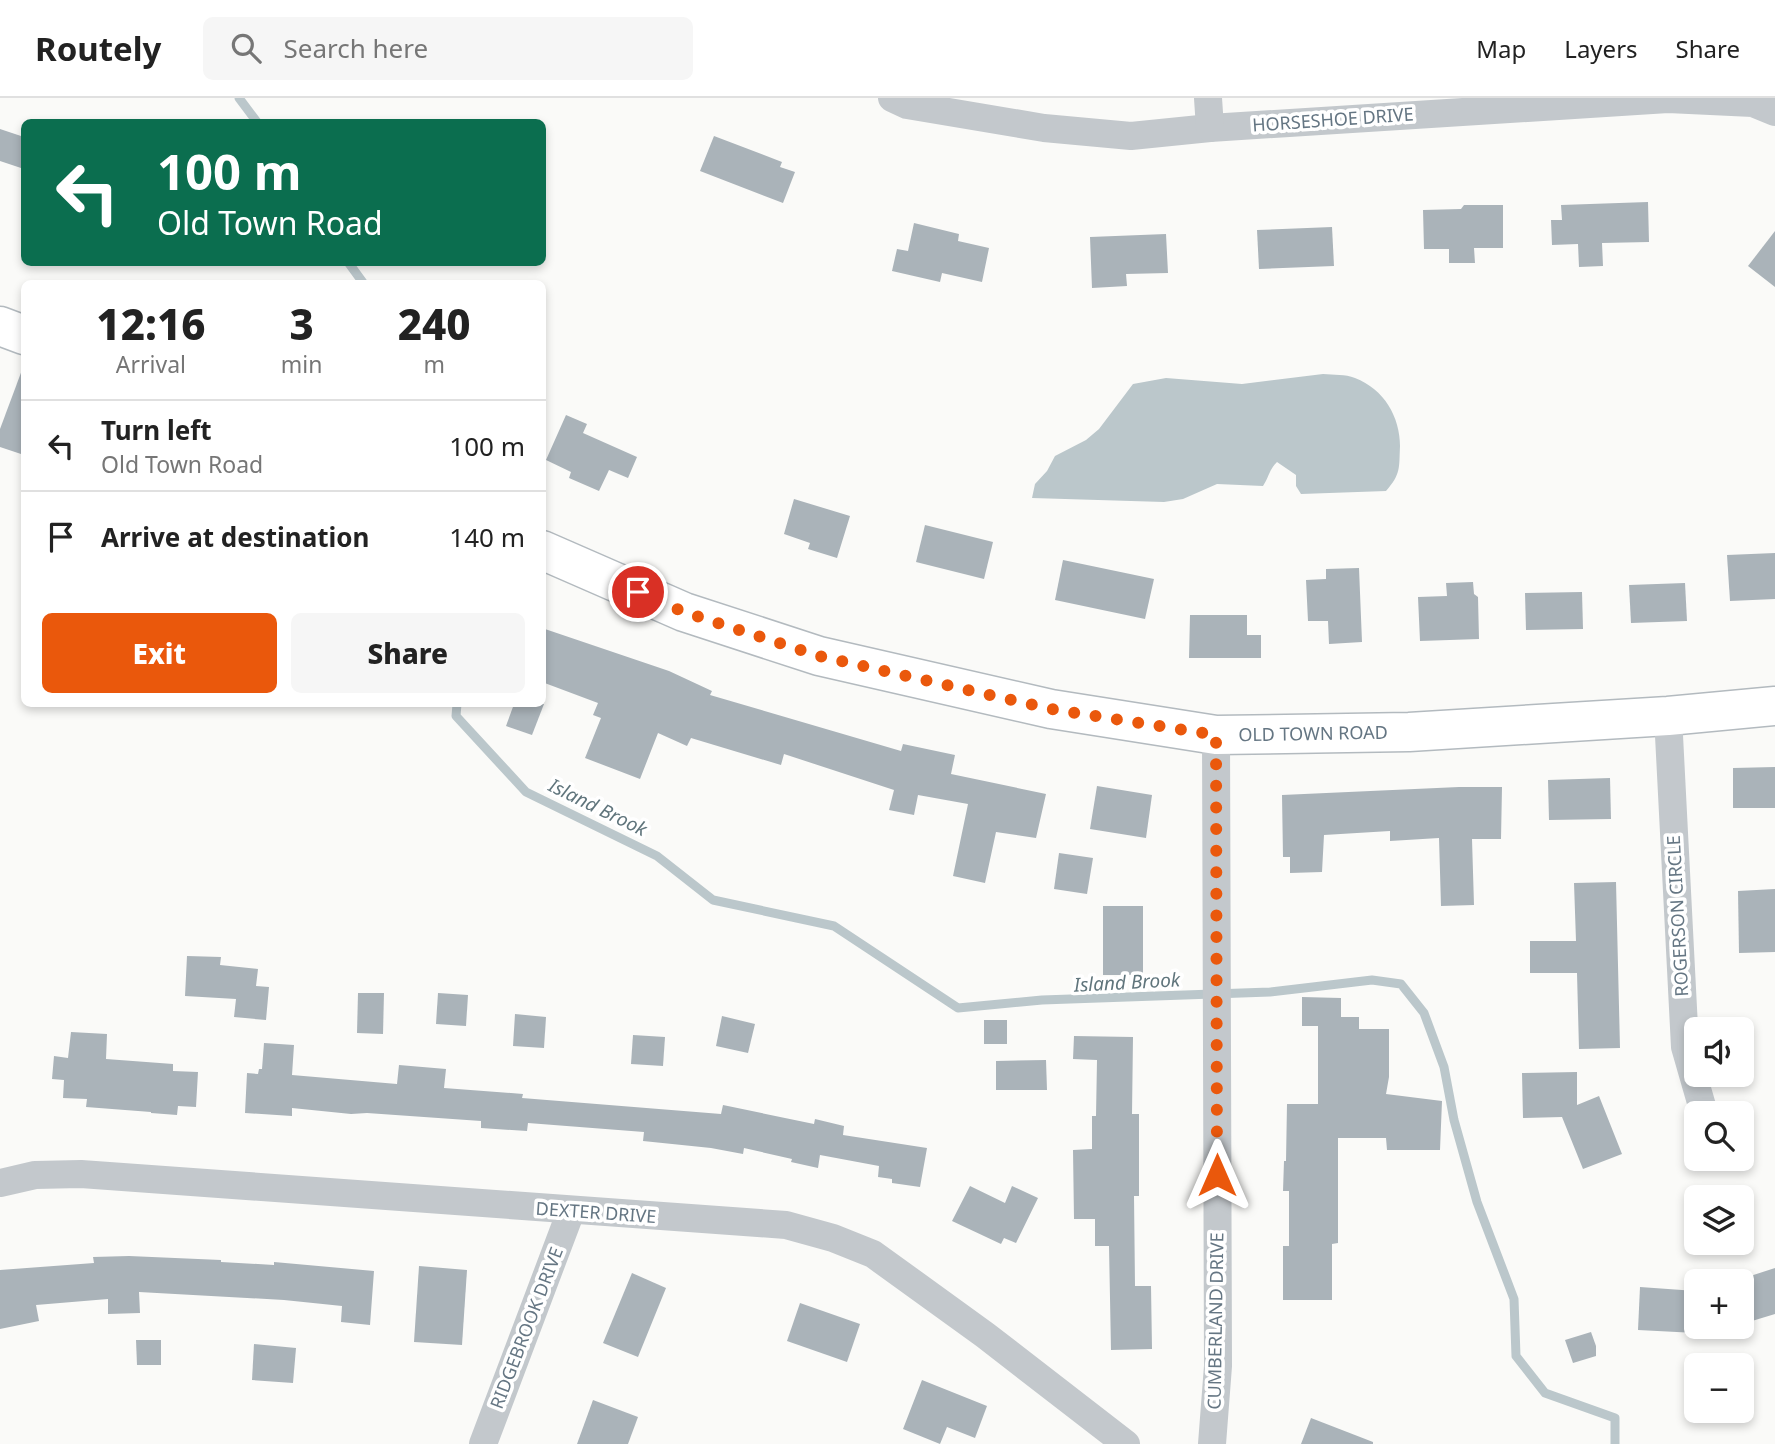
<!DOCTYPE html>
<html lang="en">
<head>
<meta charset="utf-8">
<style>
	body { margin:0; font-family:"Noto Sans",sans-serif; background:#f6f6f6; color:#222; height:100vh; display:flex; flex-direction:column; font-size:26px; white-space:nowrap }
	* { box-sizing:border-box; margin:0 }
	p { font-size:23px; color:#767676 }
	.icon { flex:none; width:38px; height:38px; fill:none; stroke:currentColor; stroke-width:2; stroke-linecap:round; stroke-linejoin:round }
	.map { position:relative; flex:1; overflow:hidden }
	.side { position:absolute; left:21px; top:182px; width:525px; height:427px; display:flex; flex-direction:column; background:#fff; border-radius:10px; box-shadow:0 4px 10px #0003 }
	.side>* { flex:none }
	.top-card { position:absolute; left:21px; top:21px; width:525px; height:147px; border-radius:10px; box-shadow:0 4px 10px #0003; background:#0b6e4f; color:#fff; overflow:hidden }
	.buttons { position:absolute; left:1684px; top:919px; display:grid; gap:14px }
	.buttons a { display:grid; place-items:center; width:70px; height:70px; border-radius:10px; background:#fff; box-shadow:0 4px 10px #0003; font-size:35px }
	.pin { position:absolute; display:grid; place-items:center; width:60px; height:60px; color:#fff; margin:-30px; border:4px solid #fff; border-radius:50%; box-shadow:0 2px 7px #0007 }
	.me { position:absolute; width:77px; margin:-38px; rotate:0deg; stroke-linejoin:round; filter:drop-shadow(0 0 5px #0008) }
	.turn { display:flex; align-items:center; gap:24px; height:147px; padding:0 21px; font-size:32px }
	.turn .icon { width:91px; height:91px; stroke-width:2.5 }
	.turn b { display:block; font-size:49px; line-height:60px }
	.eta { display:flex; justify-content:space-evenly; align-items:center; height:119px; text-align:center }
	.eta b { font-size:42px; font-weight:800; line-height:49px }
	.button { display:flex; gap:14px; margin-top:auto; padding:14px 21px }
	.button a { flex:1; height:80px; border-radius:10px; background:#ea580c; color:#fff; font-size:28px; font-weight:800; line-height:80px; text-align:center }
	.button a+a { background:#f6f6f6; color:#222 }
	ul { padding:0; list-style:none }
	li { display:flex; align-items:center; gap:21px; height:91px; padding:0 21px; border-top:2px solid #e0e0e0 }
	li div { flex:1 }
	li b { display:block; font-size:26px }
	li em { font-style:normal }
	header { display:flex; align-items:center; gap:42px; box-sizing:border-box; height:98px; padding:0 35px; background:#fff; border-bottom:2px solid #e0e0e0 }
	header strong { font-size:33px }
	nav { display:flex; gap:38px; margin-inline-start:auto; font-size:24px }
	.search { width:490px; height:63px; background:#f6f6f6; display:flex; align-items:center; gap:18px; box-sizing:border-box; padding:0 24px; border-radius:10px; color:#767676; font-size:26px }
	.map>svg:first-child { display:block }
	.water { fill:#bbc7cb }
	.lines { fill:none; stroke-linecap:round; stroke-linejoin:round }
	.stream { stroke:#bbc7cb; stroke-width:9 }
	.building { fill:#aab3b9 }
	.secondary-casing { stroke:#b3babf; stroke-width:41 }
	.minor { stroke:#c3c8cc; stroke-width:28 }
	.secondary { stroke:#fff; stroke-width:38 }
	.route { stroke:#ea580c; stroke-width:12; stroke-dasharray:0 21.6 }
	.labels { text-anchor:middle; stroke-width:7; stroke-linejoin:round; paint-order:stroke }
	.street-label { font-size:18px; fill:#657683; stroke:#fff }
	.water-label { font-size:19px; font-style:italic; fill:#60757c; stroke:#fff }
</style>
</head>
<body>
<header>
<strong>Routely</strong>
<div class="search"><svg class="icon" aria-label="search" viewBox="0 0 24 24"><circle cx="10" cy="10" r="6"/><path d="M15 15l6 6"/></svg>Search here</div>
<nav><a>Map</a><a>Layers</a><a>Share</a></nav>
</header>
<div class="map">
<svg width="1775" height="1346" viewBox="0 0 1775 1346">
	<rect width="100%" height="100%" fill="#fafaf8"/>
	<!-- water -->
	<path class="water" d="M1323,276c11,1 22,0 32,4 29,11 45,39 45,68 -1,22 1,28 -14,45l-85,3 -5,-8v-11l-19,-13c-8,8 -8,15 -14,24l-46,-2 -34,15 -19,3 -132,-4 3,-14 12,-13 8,-15 31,-16 13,-11 34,-45 33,-6 76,6z"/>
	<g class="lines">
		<!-- stream -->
		<g class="stream">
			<polyline points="239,0 257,24"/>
			<polyline points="348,164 364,186"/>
			<polyline points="457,606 456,618 526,694 657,758 713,802 834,828 958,910 1042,902 1270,894 1372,882 1401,886 1424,915 1444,969 1454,1022 1477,1104 1514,1201 1516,1258 1545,1295 1615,1320 1615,1346"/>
		</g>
	</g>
	<!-- building -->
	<g class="building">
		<polygon points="0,31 24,39 24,71 0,63"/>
		<polygon points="714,38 782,64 780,69 795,74 783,105 700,73"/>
		<polygon points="1648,104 1649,144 1602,145 1603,168 1579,169 1578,146 1552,147 1551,122 1562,122 1561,107"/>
		<polygon points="1464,107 1503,107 1503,150 1474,150 1475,165 1449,165 1449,151 1424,151 1423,112 1461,111"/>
		<polygon points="914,125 959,136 958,143 989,150 982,184 942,175 940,184 892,173 897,151 908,153"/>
		<polygon points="1332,129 1334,168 1259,171 1257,132"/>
		<polygon points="1775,133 1775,189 1748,168"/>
		<polygon points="1166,136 1168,175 1126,176 1127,188 1092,190 1090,139"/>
		<polygon points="22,272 24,272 24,357 0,349 0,331"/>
		<polygon points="566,317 587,326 583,335 637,359 628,380 609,372 599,393 569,380 571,374 546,362"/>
		<polygon points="794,401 850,418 837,460 808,451 810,445 784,436"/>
		<polygon points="925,427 993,444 984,481 916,464"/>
		<polygon points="1775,455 1775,501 1730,503 1727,457"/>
		<polygon points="1063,462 1154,481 1145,521 1055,502"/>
		<polygon points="1359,470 1362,544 1329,546 1328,523 1308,523 1306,482 1326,481 1326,471"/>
		<polygon points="1473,484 1474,496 1478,499 1479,541 1420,543 1418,499 1447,498 1446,485"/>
		<polygon points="1685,485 1687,523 1631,525 1629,487"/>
		<polygon points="1582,494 1583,531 1526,532 1525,495"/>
		<polygon points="1190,517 1247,517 1247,537 1261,537 1261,560 1189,560"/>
		<polygon points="542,530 669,573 712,593 710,597 901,653 903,646 955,657 951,676 1046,696 1036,740 996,734 985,785 953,778 968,706 918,697 914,717 889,712 894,692 784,656 781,667 691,640 687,648 658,635 640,681 585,660 601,620 593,617 598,605 542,584"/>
		<polygon points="514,606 544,606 532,637 506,628"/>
		<polygon points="1775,669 1775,710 1733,710 1733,670"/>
		<polygon points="1610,680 1611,721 1549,722 1548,682"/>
		<polygon points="1097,688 1152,697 1146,740 1090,731"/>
		<polygon points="1459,689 1502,689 1501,741 1472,741 1474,807 1441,808 1439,740 1390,743 1390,733 1324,737 1322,774 1290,775 1290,759 1283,759 1282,697"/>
		<polygon points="1059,755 1093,760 1087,796 1054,791"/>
		<polygon points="1616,784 1620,950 1579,951 1577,875 1530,875 1530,843 1576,843 1574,785"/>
		<polygon points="1775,791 1775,854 1739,855 1738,793"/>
		<rect x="1103" y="808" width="40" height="69"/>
		<polygon points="187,858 221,859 220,867 258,871 256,888 269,889 266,922 234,919 236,901 185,898"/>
		<polygon points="358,895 384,895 383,936 357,935"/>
		<polygon points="438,895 468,897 466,928 436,926"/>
		<polygon points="1302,899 1341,900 1341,919 1359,919 1359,931 1389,931 1389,979 1386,996 1442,1003 1440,1052 1387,1052 1386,1040 1338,1040 1338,1145 1332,1146 1332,1202 1283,1202 1283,1148 1289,1148 1289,1093 1283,1093 1284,1063 1286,1063 1287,1006 1318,1006 1318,928 1302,928"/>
		<polygon points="515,916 546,919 544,950 513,948"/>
		<polygon points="722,918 755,926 748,955 716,948"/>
		<rect x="984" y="922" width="23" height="24"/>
		<polygon points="71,934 107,936 106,961 173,966 173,973 198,974 196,1009 178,1008 177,1017 151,1015 151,1014 86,1009 87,1001 63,1000 64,982 52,981 54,958 68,960"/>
		<polygon points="633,937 665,939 663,968 631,966"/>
		<polygon points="1074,938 1133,939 1132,1016 1139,1016 1139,1098 1134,1098 1135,1188 1151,1188 1152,1251 1111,1252 1109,1148 1095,1148 1095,1121 1074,1121 1073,1052 1092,1051 1092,1018 1096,1018 1097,962 1073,961"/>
		<polygon points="264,945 294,947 292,977 397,986 399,967 446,971 444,990 523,996 522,1000 721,1016 723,1007 814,1026 815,1021 844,1028 843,1037 927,1050 920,1089 892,1085 892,1081 878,1079 879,1068 820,1057 818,1070 791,1064 792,1061 744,1050 743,1056 711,1050 643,1043 644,1034 528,1025 527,1033 481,1030 481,1023 367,1015 351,1016 292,1010 292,1018 245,1015 247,975 258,976 259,971 262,971"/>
		<polygon points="1046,962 1047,992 996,992 996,963"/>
		<polygon points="1577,974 1577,1007 1599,998 1622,1056 1583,1071 1562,1019 1523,1020 1522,975"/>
		<polygon points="970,1088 1005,1105 1012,1088 1038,1100 1016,1145 1004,1140 1001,1146 952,1123"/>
		<polygon points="129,1158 221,1162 221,1164 274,1167 274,1164 374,1173 370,1227 341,1224 342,1208 284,1202 139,1194 140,1215 108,1216 108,1201 36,1207 39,1223 0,1231 0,1172 94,1165 93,1159"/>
		<polygon points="419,1168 467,1172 462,1247 414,1244"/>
		<polygon points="1775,1170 1775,1216 1752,1223 1741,1192 1741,1183 1738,1182"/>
		<polygon points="632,1175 666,1190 638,1259 603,1245"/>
		<polygon points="1640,1189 1696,1193 1696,1235 1638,1232"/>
		<polygon points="800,1205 860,1226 847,1264 787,1243"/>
		<polygon points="1591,1234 1596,1248 1596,1258 1573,1265 1565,1242"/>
		<polygon points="136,1242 161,1242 161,1267 137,1267"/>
		<polygon points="254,1246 296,1250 293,1285 252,1282"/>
		<polygon points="922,1282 987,1308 975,1340 947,1329 940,1346 903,1331"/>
		<polygon points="593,1302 638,1319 628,1346 577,1346"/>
		<polygon points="1311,1320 1373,1344 1373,1346 1301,1346"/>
	</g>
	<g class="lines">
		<defs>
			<g id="secondary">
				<polyline points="0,228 24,237"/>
				<polyline points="542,452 684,514 819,558 1051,611 1216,637 1409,634 1668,618 1775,608"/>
			</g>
		</defs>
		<!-- secondary casing -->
		<use href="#secondary" class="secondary-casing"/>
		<!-- minor -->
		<g class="minor">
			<polyline points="892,0 907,7 1044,30 1131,38 1210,30 1668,1 1753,5 1775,14"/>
			<polyline points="1208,0 1210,30"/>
			<polyline points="1668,618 1685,949 1704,1015"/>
			<polyline points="0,1085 35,1077 81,1076 786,1127 833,1140 873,1156 985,1237 1126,1346"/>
			<polyline points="483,1346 571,1113"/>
			<polyline points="1212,1346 1218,1268 1216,637"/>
		</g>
		<!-- secondary -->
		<use href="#secondary" class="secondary"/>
	</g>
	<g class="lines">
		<!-- route -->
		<polyline class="route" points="638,494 684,514 819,558 1051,611 1216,637 1217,1077"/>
	</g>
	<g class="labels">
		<!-- street labels -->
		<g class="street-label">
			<text transform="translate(1333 22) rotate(-4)" y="6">HORSESHOE DRIVE</text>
			<text transform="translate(1313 636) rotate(-1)" y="6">OLD TOWN ROAD</text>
			<text transform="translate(1678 818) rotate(-93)" y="6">ROGERSON CIRCLE</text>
			<text transform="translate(596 1115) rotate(4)" y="6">DEXTER DRIVE</text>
			<text transform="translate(1216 1223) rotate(-89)" y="6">CUMBERLAND DRIVE</text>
			<text transform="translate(527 1230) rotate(-69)" y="6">RIDGEBROOK DRIVE</text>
		</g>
		<!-- water labels -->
		<g class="water-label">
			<text transform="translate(598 709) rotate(26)" y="7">Island Brook</text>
			<text transform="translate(1127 884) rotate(-3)" y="7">Island Brook</text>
		</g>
	</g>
</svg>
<div class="buttons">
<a><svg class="icon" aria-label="sound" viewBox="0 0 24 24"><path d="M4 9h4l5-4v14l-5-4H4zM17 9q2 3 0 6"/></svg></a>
<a><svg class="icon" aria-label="search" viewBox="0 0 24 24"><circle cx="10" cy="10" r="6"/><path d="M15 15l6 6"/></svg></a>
<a><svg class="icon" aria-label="layers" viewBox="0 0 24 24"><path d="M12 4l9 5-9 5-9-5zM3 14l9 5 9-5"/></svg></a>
<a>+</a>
<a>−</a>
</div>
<div class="pin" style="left:638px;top:494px;background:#d93025"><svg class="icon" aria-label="arrive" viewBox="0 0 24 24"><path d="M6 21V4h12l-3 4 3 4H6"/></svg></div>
<svg class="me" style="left:1217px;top:1077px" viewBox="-20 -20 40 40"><path d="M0-17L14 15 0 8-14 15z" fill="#ea580c" stroke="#fff" stroke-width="4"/></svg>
<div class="top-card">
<div class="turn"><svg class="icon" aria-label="left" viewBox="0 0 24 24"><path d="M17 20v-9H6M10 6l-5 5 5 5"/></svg><div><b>100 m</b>Old Town Road</div></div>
</div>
<section class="side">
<div class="eta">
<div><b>12:16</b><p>Arrival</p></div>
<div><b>3</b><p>min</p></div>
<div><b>240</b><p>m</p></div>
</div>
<ul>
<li><svg class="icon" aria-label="left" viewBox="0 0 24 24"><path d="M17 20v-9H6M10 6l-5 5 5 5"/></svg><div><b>Turn left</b><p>Old Town Road</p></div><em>100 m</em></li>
<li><svg class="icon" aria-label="arrive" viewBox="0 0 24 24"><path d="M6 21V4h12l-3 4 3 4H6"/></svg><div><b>Arrive at destination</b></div><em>140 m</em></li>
</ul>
<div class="button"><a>Exit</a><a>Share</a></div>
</section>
</div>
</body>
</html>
